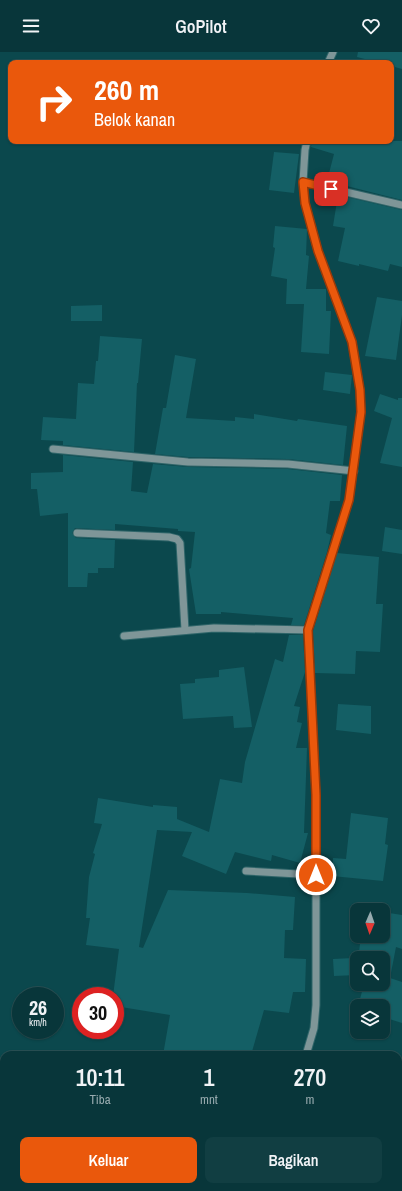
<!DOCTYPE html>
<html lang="id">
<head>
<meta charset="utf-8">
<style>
	body { margin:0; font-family:"Archivo Narrow",sans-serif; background:#113e42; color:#f1f3f6; height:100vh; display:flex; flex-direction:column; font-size:15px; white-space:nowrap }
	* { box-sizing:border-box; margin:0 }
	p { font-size:13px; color:#98abaf }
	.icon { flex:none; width:22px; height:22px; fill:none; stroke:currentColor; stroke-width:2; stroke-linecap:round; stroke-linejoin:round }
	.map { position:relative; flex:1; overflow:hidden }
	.details { position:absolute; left:0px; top:999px; width:402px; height:140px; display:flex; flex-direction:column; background:#08363a; border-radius:12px 12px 0 0; box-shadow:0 1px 3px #0004,0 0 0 1px #295054 }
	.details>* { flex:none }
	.top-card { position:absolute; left:8px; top:8px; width:386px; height:84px; border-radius:8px; box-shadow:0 1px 3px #0004,0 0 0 1px #295054; background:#ea580c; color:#fff; overflow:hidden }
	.needle { width:26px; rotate:182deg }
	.tools { position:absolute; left:350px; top:851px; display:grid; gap:8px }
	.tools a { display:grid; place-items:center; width:40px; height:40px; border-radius:8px; background:#08363a; box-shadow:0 1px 3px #0004,0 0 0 1px #295054; font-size:20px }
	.speed { position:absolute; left:12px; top:935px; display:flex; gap:8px; font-size:20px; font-weight:700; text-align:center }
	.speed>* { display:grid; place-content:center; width:52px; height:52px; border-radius:50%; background:#08363a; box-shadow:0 1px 3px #0004,0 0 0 1px #295054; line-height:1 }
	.speed small { font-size:10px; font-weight:400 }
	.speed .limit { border:6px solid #d22; background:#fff; color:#111 }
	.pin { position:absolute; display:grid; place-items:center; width:34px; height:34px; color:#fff; margin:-17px; border-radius:8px; box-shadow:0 2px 6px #0006 }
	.me { position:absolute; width:44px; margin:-22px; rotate:0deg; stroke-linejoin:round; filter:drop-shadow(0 0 3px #0008) }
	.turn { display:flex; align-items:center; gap:14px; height:84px; padding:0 20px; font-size:18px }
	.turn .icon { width:52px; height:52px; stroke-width:2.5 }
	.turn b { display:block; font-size:28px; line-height:34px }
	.eta { display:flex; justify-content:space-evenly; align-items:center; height:68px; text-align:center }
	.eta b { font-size:24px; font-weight:600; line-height:28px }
	.action { display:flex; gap:8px; margin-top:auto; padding:8px 20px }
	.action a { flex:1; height:46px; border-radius:8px; background:#ea580c; color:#fff; font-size:16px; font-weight:600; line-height:46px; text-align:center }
	.action a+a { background:#113e42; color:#f1f3f6 }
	header { display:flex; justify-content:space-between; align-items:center; height:52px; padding:0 20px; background:#08363a; font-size:18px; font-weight:600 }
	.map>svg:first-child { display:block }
	.building { fill:#145f65 }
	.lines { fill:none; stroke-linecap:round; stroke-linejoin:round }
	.minor-casing { stroke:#2f6569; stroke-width:9 }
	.minor { stroke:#7f9698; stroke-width:7 }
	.route-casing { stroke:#983908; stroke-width:10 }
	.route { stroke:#ea580c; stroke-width:7 }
</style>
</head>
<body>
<header><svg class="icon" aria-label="menu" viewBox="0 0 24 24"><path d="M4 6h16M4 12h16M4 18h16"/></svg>GoPilot<svg class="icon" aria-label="heart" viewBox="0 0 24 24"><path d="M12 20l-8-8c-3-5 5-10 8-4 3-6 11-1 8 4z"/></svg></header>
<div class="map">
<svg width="402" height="1139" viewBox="0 0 402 1139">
	<rect width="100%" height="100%" fill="#0b484d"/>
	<!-- building -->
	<g class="building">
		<polygon points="358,0 402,0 402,17 391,14 391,11 380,11 357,5"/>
		<polygon points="312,89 402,89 402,148 327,129 334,102 311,95"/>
		<polygon points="274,100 299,102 294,141 269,138"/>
		<polygon points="338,143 402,158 402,215 390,212 388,219 359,212 359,214 338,209 345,176 333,174"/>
		<polygon points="275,174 307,177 306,203 309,204 306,237 326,237 326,259 331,259 329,302 301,300 304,252 286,252 287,227 271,224 275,196 273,195"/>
		<polygon points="377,245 402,249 402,263 396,308 365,304"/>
		<polygon points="102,253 102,269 71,269 71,254"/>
		<polygon points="100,284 142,287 138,331 137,331 134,400 63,393 63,389 41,388 43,365 76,367 78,331 94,332 96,309 98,309"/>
		<polygon points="175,303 196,307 186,366 235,369 235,365 254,367 254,362 297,369 298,367 347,374 343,413 288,407 188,405 155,402 163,356 166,356"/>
		<polygon points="325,320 352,323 350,342 323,338"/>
		<polygon points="380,342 398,348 398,346 402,346 402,415 380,411 392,366 374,359"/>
		<polygon points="63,403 133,410 131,439 147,441 153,412 188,415 288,417 342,423 340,449 330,449 326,481 331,483 327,500 304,573 291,573 293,566 221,560 221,562 196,562 189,517 191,516 195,480 178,479 178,477 115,472 115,478 75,476 72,481 76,486 115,488 114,516 98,516 98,521 88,521 87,535 68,535 68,461 40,464 37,437 31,437 31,421 63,420"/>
		<polygon points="385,475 402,478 402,502 382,499"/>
		<polygon points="337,501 379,505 376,552 383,552 380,600 356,599 355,622 315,621 313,579"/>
		<polygon points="289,583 303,583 305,620 294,654 300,655 297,670 302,671 296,696 307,696 304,781 308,781 300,811 272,803 271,809 235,800 226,822 182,804 192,780 157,778 139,895 143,896 168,838 247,841 295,845 293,878 285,878 284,906 306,907 305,940 293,940 289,961 264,958 251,1003 221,998 220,1003 163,1003 170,963 115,954 115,944 113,944 119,897 86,893 90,866 86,866 89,825 95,802 93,801 102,772 94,771 98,746 153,755 153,753 177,755 177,767 209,780 220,727 242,731 245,710 275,607 283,610"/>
		<polygon points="244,615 252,675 234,676 233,664 183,667 180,632 195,631 195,627 219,625 219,618"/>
		<polygon points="338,652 371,654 371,682 336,678"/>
		<polygon points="351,761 388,766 385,792 388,793 383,829 332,824 333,806 346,807"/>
		<polygon points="383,860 402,863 402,897 396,895 390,926 402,930 402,971 383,965 383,952 360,947 364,932 383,932 383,906 357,906 357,923 334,924 333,907 353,906 354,899 359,900 361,884 383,884"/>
	</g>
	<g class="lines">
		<defs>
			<g id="minor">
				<polyline points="328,11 333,0"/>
				<polyline points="303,130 402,153"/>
				<polyline points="53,397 188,410 288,412 354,419"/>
				<polyline points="77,481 169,485 177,487 180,491 185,578"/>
				<polyline points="124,584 214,576 308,578"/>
				<polyline points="246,819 316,823"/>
				<polyline points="306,1003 314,976 316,953 316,743 308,578 349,448 361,360 360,338 352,290 318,199 305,151 303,130 305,98 307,89"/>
				<polyline points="253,1135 253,1139"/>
			</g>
		</defs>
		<!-- minor casing -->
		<use href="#minor" class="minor-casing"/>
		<!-- minor -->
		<use href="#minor" class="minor"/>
	</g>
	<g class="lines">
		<defs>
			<polyline id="route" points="316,823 316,743 308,578 349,448 361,360 360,338 352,290 318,199 305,151 303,130 331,137"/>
		</defs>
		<!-- route casing -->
		<use href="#route" class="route-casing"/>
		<!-- route -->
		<use href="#route" class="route"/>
	</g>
</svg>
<div class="tools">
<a><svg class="needle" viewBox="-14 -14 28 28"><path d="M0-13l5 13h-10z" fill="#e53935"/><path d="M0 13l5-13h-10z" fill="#98abaf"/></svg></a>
<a><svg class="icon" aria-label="search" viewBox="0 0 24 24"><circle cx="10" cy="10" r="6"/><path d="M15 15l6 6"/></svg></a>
<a><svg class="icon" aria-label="layers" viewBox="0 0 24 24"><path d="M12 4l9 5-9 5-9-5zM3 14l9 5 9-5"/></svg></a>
</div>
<div class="speed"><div>26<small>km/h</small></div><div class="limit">30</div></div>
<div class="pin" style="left:331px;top:137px;background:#d93025"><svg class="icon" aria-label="arrive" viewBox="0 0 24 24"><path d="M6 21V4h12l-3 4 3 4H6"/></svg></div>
<svg class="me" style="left:316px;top:823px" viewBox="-20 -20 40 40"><circle r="17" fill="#ea580c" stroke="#fff" stroke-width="3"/><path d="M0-11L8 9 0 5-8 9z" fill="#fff"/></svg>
<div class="top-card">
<div class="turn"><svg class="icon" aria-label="right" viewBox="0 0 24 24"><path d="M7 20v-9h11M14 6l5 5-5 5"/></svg><div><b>260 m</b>Belok kanan</div></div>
</div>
<section class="details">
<div class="eta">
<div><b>10:11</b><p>Tiba</p></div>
<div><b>1</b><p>mnt</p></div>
<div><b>270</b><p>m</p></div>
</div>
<div class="action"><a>Keluar</a><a>Bagikan</a></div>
</section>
</div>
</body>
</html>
